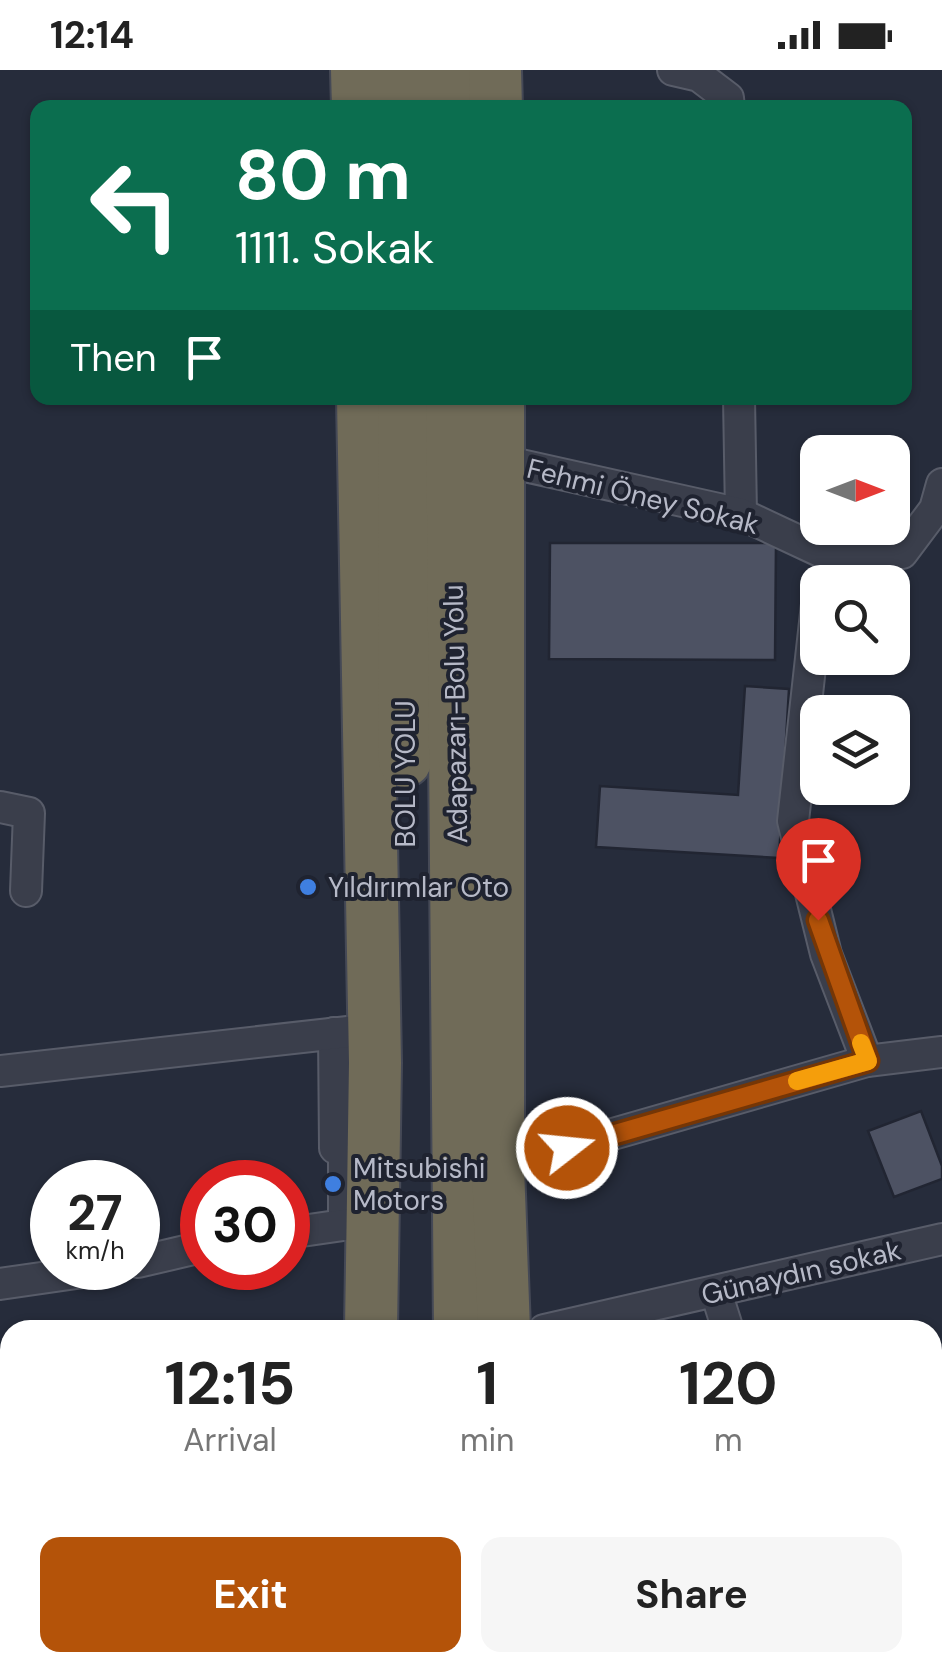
<!DOCTYPE html>
<html lang="en">
<head>
<meta charset="utf-8">
<style>
	body { margin:0; font-family:"DM Sans",sans-serif; background:#f6f6f6; color:#222; height:100vh; display:flex; flex-direction:column; font-size:38px; white-space:nowrap }
	* { box-sizing:border-box; margin:0 }
	p { font-size:32px; color:#767676 }
	.icon { flex:none; width:55px; height:55px; fill:none; stroke:currentColor; stroke-width:2; stroke-linecap:round; stroke-linejoin:round }
	.map { position:relative; flex:1; overflow:hidden }
	.details { position:absolute; left:0px; top:1250px; width:942px; height:352px; display:flex; flex-direction:column; background:#fff; border-radius:30px 30px 0 0; box-shadow:0 2px 8px #0004 }
	.details>* { flex:none }
	.banner { position:absolute; left:30px; top:30px; width:882px; height:305px; border-radius:20px; box-shadow:0 2px 8px #0004; background:#0b6e4f; color:#fff; overflow:hidden }
	.needle { width:65px; rotate:90deg }
	.tools { position:absolute; left:800px; top:365px; display:grid; gap:20px }
	.tools a { display:grid; place-items:center; width:110px; height:110px; border-radius:20px; background:#fff; box-shadow:0 2px 8px #0004; font-size:50px }
	.speed { position:absolute; left:30px; top:1090px; display:flex; gap:20px; font-size:50px; font-weight:700; text-align:center }
	.speed>* { display:grid; place-content:center; width:130px; height:130px; border-radius:50%; background:#fff; box-shadow:0 2px 8px #0004; line-height:1 }
	.speed small { font-size:25px; font-weight:400 }
	.speed .limit { border:15px solid #d22; background:#fff; color:#111 }
	.pin { position:absolute; display:grid; place-items:center; width:85px; height:85px; color:#fff; margin:-102px -42px; border-radius:50% 50% 50% 0; rotate:-45deg; box-shadow:0 0 10px #0007 }
	.pin .icon { rotate:45deg }
	.me { position:absolute; width:110px; margin:-55px; rotate:74deg; stroke-linejoin:round; filter:drop-shadow(0 0 8px #0008) }
	.turn { display:flex; align-items:center; gap:35px; height:210px; padding:0 40px; font-size:45px }
	.turn .icon { width:130px; height:130px; stroke-width:2.5 }
	.turn b { display:block; font-size:70px; line-height:85px }
	.then { display:flex; align-items:center; height:95px; padding:0 40px; background:#0003; gap:20px; font-size:38px }
	.eta { display:flex; justify-content:space-evenly; align-items:center; height:170px; text-align:center }
	.eta b { font-size:60px; font-weight:700; line-height:70px }
	.action { display:flex; gap:20px; margin-top:auto; padding:20px 40px }
	.action a { flex:1; height:115px; border-radius:20px; background:#b45309; color:#fff; font-size:40px; font-weight:700; line-height:115px; text-align:center }
	.action a+a { background:#f6f6f6; color:#222 }
	.status { display:flex; justify-content:space-between; align-items:center; height:70px; padding:0 50px; background:#fff; direction:ltr }
	.status svg { height:28px; fill:currentColor }
	.map>svg:first-child { display:block }
	.building { fill:#4d5263; stroke:#212532; stroke-width:2.5 }
	.lines { fill:none; stroke-linecap:round; stroke-linejoin:round }
	.lane-casing { stroke:#585c69; stroke-width:19 }
	.street-casing { stroke:#585c69; stroke-width:34 }
	.highway-casing { stroke:#454956; stroke-width:56 }
	.lane { stroke:#3a3e4b; stroke-width:15 }
	.street { stroke:#3a3e4b; stroke-width:30 }
	.highway { stroke:#706b58; stroke-width:52 }
	.route-casing { stroke:#753606; stroke-width:25 }
	.route { stroke:#b45309; stroke-width:18 }
	.slow { stroke:#f59e0b; stroke-width:18 }
	.shop-dot { fill:#3f7fe0; stroke:#1f2330; stroke-width:4 }
	.labels { text-anchor:middle; stroke-width:8; stroke-linejoin:round; paint-order:stroke }
	.street-label { font-size:28px; fill:#b6b9c7; stroke:#1f2330 }
	.poi-label { font-size:28px; fill:#b6b9c7; stroke:#1f2330; text-anchor:start }
</style>
</head>
<body>
<div class="status"><b>12:14</b><svg viewBox="0 0 49 12"><path d="M0 12V9h3v3zM5 12V6h3v6zM10 12V3h3v9zM15 12V0h3v12zM26 1h20v11H26zM47 4h2v5h-2z"/></svg></div>
<div class="map">
<svg width="942" height="1601" viewBox="0 0 942 1601">
	<rect width="100%" height="100%" fill="#262c3b"/>
	<!-- building -->
	<g class="building">
		<polygon points="550,473 776,473 775,590 549,589"/>
		<polygon points="745,616 789,619 779,788 596,777 600,716 738,725"/>
		<polygon points="921,1041 942,1096 942,1109 894,1127 868,1061"/>
	</g>
	<g class="lines">
		<defs>
			<polyline id="lane" points="795,1592 811,1601"/>
			<g id="street">
				<polyline points="673,0 699,6 728,28 729,38"/>
				<polyline points="739,328 741,444"/>
				<polyline points="498,390 741,444 822,482 847,488 902,483 935,439 942,414"/>
				<polyline points="818,525 793,751 826,884 867,991"/>
				<polyline points="0,737 29,743 26,821"/>
				<polyline points="334,963 335,1078 344,1078 344,1155"/>
				<polyline points="0,1001 374,959"/>
				<polyline points="498,1097 867,991 942,982"/>
				<polyline points="288,1163 364,1152"/>
				<polyline points="138,1192 202,1177"/>
				<polyline points="0,1214 111,1198"/>
				<polyline points="716,1222 728,1260"/>
				<polyline points="544,1260 942,1169"/>
				<polyline points="0,1365 10,1366"/>
				<polyline points="932,1558 942,1558"/>
				<polyline points="826,1592 827,1601"/>
			</g>
			<g id="highway">
				<polyline points="357,0 358,38"/>
				<polyline points="402,0 402,38"/>
				<polyline points="449,0 449,38"/>
				<polyline points="495,0 496,38"/>
				<polyline points="363,328 375,993 371,1260"/>
				<polyline points="404,328 405,691"/>
				<polyline points="452,328 460,1260"/>
				<polyline points="498,328 498,1097 504,1260"/>
				<polyline points="409,1592 409,1601"/>
				<polyline points="463,1592 463,1601"/>
				<polyline points="505,1592 505,1601"/>
				<polyline points="369,1601 369,1592"/>
			</g>
		</defs>
		<!-- lane casing -->
		<use href="#lane" class="lane-casing"/>
		<!-- street casing -->
		<use href="#street" class="street-casing"/>
		<!-- highway casing -->
		<use href="#highway" class="highway-casing"/>
		<!-- lane -->
		<use href="#lane" class="lane"/>
		<!-- street -->
		<use href="#street" class="street"/>
		<!-- highway -->
		<use href="#highway" class="highway"/>
	</g>
	<g class="lines">
		<defs>
			<polyline id="route" points="567,1078 868,991 818,850"/>
		</defs>
		<!-- route casing -->
		<use href="#route" class="route-casing"/>
		<!-- route -->
		<use href="#route" class="route"/>
		<!-- slow -->
		<polyline class="slow" points="797,1011 868,991 861,973"/>
	</g>
	<!-- markers -->
	<g class="shop-dot">
		<circle cx="308" cy="817" r="10"/>
		<circle cx="333" cy="1114" r="10"/>
	</g>
	<g class="labels">
		<!-- street labels -->
		<g class="street-label">
			<text transform="translate(643 426) rotate(14)" y="10">Fehmi Öney Sokak</text>
			<text transform="translate(455 644) rotate(-91)" y="10">Adapazarı-Bolu Yolu</text>
			<text transform="translate(405 704) rotate(-90)" y="10">BOLU YOLU</text>
			<text transform="translate(801 1202) rotate(-13)" y="10">Günaydın sokak</text>
		</g>
		<!-- poi labels -->
		<g class="poi-label">
			<text x="328" y="827">Yıldırımlar Oto</text>
			<text x="353" y="1108">Mitsubishi<tspan x="353" dy="32">Motors</tspan></text>
		</g>
	</g>
</svg>
<div class="tools">
<a><svg class="needle" viewBox="-14 -14 28 28"><path d="M0-13l5 13h-10z" fill="#e53935"/><path d="M0 13l5-13h-10z" fill="#767676"/></svg></a>
<a><svg class="icon" aria-label="search" viewBox="0 0 24 24"><circle cx="10" cy="10" r="6"/><path d="M15 15l6 6"/></svg></a>
<a><svg class="icon" aria-label="layers" viewBox="0 0 24 24"><path d="M12 4l9 5-9 5-9-5zM3 14l9 5 9-5"/></svg></a>
</div>
<div class="speed"><div>27<small>km/h</small></div><div class="limit">30</div></div>
<div class="pin" style="left:818px;top:850px;background:#d93025"><svg class="icon" aria-label="arrive" viewBox="0 0 24 24"><path d="M6 21V4h12l-3 4 3 4H6"/></svg></div>
<svg class="me" style="left:567px;top:1078px" viewBox="-20 -20 40 40"><circle r="17" fill="#b45309" stroke="#fff" stroke-width="3"/><path d="M0-11L8 9 0 5-8 9z" fill="#fff"/></svg>
<div class="banner">
<div class="turn"><svg class="icon" aria-label="left" viewBox="0 0 24 24"><path d="M17 20v-9H6M10 6l-5 5 5 5"/></svg><div><b>80 m</b>1111. Sokak</div></div>
<div class="then">Then<svg class="icon" aria-label="arrive" viewBox="0 0 24 24"><path d="M6 21V4h12l-3 4 3 4H6"/></svg></div>
</div>
<section class="details">
<div class="eta">
<div><b>12:15</b><p>Arrival</p></div>
<div><b>1</b><p>min</p></div>
<div><b>120</b><p>m</p></div>
</div>
<div class="action"><a>Exit</a><a>Share</a></div>
</section>
</div>
</body>
</html>
